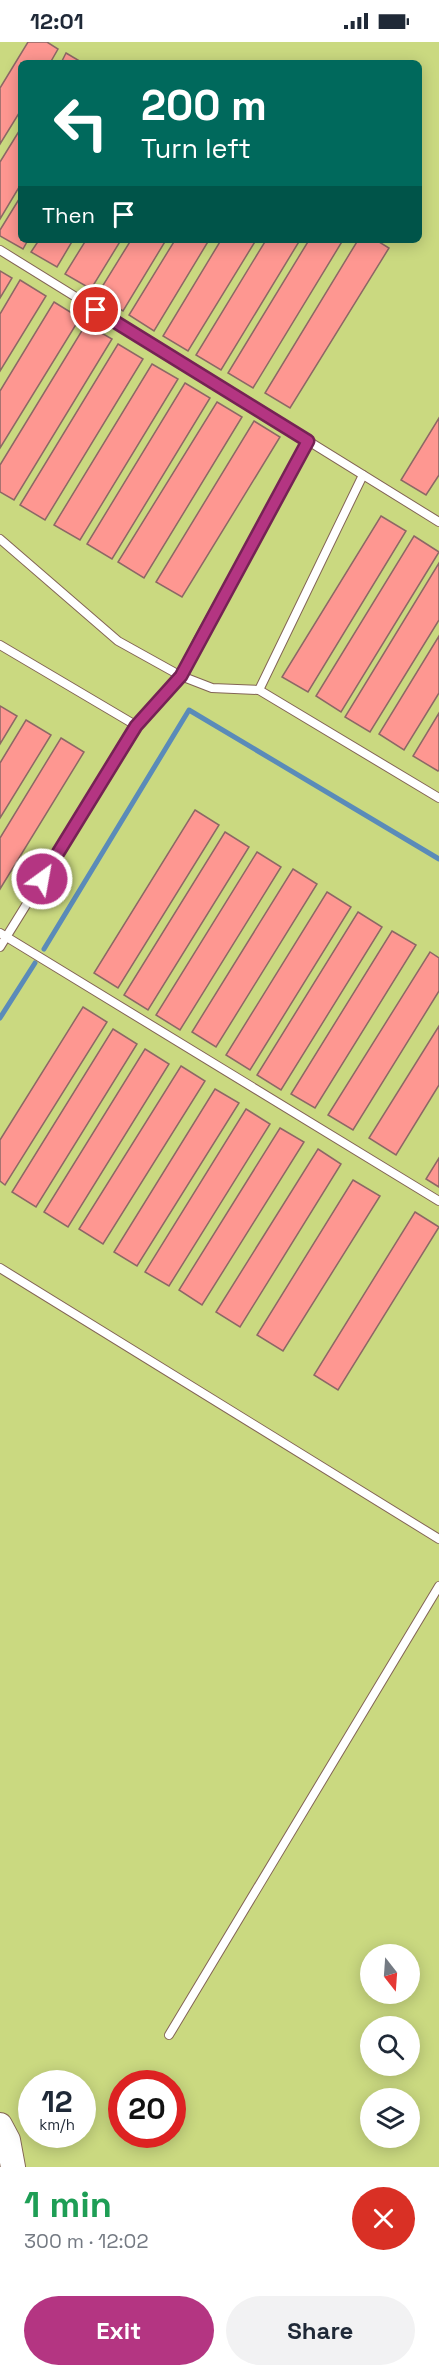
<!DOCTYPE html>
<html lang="en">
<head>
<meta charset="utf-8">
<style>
	body { margin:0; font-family:"Space Grotesk",sans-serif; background:#f2f2f3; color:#1f2937; height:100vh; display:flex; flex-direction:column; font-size:22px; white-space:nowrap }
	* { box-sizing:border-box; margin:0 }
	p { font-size:20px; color:#747a83 }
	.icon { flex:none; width:33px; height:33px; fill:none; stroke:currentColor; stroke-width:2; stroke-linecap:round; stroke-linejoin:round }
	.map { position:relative; height:2125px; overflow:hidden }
	.sheet { display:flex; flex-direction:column; background:#fff; flex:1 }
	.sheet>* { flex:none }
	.guide { position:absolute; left:18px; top:18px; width:404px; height:183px; border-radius:9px; box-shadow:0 3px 15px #0003; background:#00695c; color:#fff; overflow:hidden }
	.needle { width:39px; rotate:163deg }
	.controls { position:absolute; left:360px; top:1902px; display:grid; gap:12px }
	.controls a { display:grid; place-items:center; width:60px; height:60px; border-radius:50%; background:#fff; box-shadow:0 3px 15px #0003; font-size:30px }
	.speed { position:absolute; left:18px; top:2028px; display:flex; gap:12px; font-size:30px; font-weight:700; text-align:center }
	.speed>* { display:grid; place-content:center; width:78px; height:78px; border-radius:50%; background:#fff; box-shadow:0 3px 15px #0003; line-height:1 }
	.speed small { font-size:15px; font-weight:400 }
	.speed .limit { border:9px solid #d22; background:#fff; color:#111 }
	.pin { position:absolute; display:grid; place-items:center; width:51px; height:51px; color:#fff; margin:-26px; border:3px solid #fff; border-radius:50%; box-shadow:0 2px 6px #0007 }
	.me { position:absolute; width:66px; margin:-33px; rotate:32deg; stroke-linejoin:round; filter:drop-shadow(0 0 4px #0008) }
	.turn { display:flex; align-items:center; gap:21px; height:126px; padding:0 24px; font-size:27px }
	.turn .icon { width:78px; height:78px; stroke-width:2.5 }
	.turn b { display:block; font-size:42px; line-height:51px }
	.then { display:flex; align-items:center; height:57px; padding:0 24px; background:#0003; gap:12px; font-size:22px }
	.round { display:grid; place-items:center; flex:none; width:63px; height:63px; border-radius:32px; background:#f2f2f3 }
	.summary { display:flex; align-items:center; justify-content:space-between; height:102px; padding:0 24px }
	h1 { font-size:36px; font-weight:700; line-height:45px; color:#1e9e55 }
	.primary-button { display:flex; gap:12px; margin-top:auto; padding:12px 24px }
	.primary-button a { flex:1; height:69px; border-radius:36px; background:#b43582; color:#fff; font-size:24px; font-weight:700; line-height:69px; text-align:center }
	.primary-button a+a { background:#f2f2f3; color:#1f2937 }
	.status { display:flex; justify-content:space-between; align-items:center; height:42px; padding:0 30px; background:#fff; direction:ltr }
	.status svg { height:16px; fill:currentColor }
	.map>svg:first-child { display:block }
	.green { fill:#cad980; fill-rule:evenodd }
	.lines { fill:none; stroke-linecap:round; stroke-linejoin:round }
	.stream { stroke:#5a8bb9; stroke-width:5 }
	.building { fill:#fe9791; stroke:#8c6865; stroke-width:1.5 }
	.lane-casing { stroke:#836555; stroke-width:10 }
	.primary-casing { stroke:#836555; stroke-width:26 }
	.lane { stroke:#fff; stroke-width:8 }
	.primary { stroke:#fff; stroke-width:24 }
	.route-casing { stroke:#752254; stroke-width:15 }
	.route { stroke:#b43582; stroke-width:10 }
</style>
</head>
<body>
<div class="status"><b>12:01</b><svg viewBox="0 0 49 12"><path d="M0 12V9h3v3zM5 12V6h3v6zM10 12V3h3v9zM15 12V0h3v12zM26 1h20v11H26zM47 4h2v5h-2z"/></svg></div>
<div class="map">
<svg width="439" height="2125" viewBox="0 0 439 2125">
	<rect width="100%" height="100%" fill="#fcf5f1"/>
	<!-- green -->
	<path class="green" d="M0,0h439v2125h-439zM21,21h397v177h-397zM370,1912h40v40h-40zM370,1984h40v40h-40zM32,2042h50v50h-50zM122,2042h50v50h-50zM370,2056h40v40h-40z"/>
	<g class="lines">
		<!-- stream -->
		<g class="stream">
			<polyline points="44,907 189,668 439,817"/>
			<polyline points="0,976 35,921"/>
		</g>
	</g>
	<!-- building -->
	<g class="building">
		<polygon points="28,0 47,0 58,7 50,21 21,21 21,68 0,102 0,46"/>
		<polygon points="66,11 83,21 61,21"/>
		<polygon points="21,86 21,142 0,177 0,120"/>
		<polygon points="21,154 21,198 28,198 23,207 0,194 0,188"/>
		<polygon points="39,198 73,198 57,225 31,210"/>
		<polygon points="86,198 121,198 91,247 65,232"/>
		<polygon points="131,198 166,198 123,269 97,253"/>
		<polygon points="175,198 209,198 154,289 129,273"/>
		<polygon points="221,198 256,198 188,309 163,294"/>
		<polygon points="266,198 300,198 221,328 196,313"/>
		<polygon points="309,198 343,198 253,346 228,331"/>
		<polygon points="358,198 376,198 389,206 290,366 265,351"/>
		<polygon points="0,229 12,236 0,256"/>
		<polygon points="20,238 46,254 0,329 0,272"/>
		<polygon points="54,260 80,276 0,406 0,349"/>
		<polygon points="86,282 112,297 14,458 0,450 0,423"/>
		<polygon points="118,302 143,317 45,478 20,463"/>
		<polygon points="152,322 178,337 80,498 54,483"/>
		<polygon points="185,341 210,356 112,517 87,502"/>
		<polygon points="217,360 242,375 144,536 118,520"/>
		<polygon points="439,376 439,433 426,453 401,438"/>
		<polygon points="254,379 280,395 182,555 156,540"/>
		<polygon points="381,474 406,489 308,650 282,635"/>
		<polygon points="414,494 439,510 341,670 316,654"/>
		<polygon points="439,521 439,578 370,690 345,675"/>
		<polygon points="439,594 439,651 404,708 379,692"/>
		<polygon points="0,664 17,674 0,702"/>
		<polygon points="439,671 439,728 438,729 413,714"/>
		<polygon points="26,678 51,693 0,776 0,721"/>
		<polygon points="61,696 84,710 0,847 0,796"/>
		<polygon points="195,768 219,783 118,946 94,931"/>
		<polygon points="225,790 249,805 148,968 124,953"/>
		<polygon points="257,810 281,825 180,988 156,973"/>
		<polygon points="293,827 317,842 216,1005 192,990"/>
		<polygon points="327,850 351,865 250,1028 226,1013"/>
		<polygon points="358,870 382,885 281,1048 257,1033"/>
		<polygon points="392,889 416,903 315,1066 291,1052"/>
		<polygon points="430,910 439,916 439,949 353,1088 328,1073"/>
		<polygon points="83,965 107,980 5,1143 0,1139 0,1098"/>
		<polygon points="439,984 439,1043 396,1113 369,1096"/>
		<polygon points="113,987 137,1002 36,1165 12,1150"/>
		<polygon points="145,1007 169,1022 68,1185 44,1170"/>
		<polygon points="181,1024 205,1039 103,1202 79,1187"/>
		<polygon points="215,1047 239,1061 137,1224 114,1210"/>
		<polygon points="246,1067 270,1082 169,1244 145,1230"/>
		<polygon points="280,1086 304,1100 202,1263 179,1248"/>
		<polygon points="318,1107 341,1122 240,1285 216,1270"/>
		<polygon points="439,1116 439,1145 426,1137"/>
		<polygon points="353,1138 380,1154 283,1309 257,1293"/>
		<polygon points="415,1170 439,1185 338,1348 314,1333"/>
	</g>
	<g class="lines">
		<defs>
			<g id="lane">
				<polyline points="0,208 439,480"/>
				<polyline points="0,497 118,599 181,634 212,646 259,648 439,756"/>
				<polyline points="0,603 137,684"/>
				<polyline points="259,648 363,433"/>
				<polyline points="0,891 439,1159"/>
				<polyline points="0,905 137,684 181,634 198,598 308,399"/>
				<polyline points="0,1226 439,1497"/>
				<polyline points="169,1993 439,1544"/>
			</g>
			<polyline id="primary" points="0,2083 8,2098 13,2125"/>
		</defs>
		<!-- lane casing -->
		<use href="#lane" class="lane-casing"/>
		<!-- primary casing -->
		<use href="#primary" class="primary-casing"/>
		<!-- lane -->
		<use href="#lane" class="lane"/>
		<!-- primary -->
		<use href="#primary" class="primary"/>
	</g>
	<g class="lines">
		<defs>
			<polyline id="route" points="42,837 136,684 181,634 308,399 96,268"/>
		</defs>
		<!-- route casing -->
		<use href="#route" class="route-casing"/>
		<!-- route -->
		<use href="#route" class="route"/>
	</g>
</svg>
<div class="controls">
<a><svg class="needle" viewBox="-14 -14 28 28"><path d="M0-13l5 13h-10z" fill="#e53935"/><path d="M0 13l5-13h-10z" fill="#747a83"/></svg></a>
<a><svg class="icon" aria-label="search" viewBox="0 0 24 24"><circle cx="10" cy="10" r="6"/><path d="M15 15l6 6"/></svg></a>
<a><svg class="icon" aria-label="layers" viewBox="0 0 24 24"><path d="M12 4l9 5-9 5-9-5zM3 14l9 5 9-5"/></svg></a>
</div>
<div class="speed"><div>12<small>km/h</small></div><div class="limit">20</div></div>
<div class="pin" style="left:96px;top:268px;background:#d93025"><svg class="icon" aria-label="arrive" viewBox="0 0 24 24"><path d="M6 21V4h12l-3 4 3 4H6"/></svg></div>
<svg class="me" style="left:42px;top:837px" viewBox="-20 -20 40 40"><circle r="17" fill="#b43582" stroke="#fff" stroke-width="3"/><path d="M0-11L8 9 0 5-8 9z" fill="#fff"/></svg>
<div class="guide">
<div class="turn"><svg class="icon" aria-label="left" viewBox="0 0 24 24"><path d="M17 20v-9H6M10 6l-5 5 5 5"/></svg><div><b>200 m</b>Turn left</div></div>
<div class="then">Then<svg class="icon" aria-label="arrive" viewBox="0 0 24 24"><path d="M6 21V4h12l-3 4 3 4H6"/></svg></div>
</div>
</div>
<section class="sheet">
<div class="summary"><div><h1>1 min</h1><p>300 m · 12:02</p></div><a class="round" style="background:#d93025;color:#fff"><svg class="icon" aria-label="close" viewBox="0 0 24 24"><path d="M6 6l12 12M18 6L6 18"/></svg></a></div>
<div class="primary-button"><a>Exit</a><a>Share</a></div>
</section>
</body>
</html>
